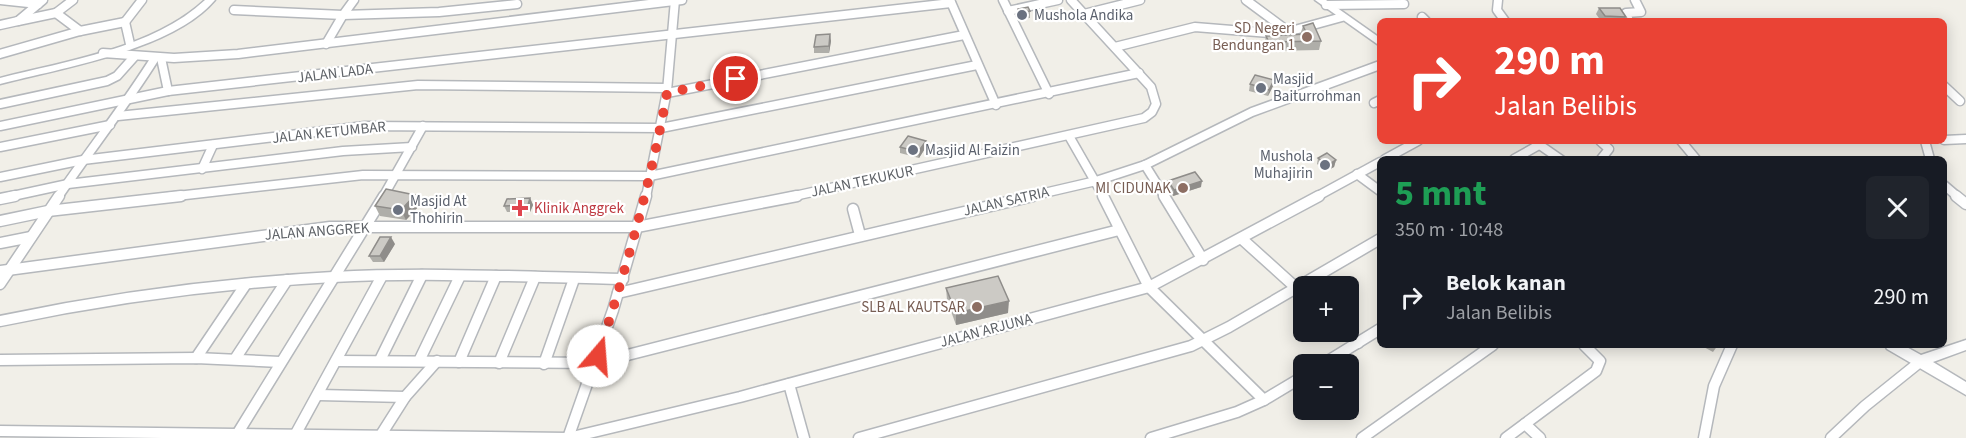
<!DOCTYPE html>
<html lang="id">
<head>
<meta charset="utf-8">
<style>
	body { margin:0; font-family:"Source Sans 3",sans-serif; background:#20242c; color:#f1f3f6; height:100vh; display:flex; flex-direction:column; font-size:22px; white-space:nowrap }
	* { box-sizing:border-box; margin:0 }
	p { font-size:20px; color:#9ea1a6 }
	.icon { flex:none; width:33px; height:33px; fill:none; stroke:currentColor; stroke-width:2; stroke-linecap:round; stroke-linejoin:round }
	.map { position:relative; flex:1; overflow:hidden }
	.drawer { position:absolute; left:1377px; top:156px; width:570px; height:192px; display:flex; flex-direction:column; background:#171b24; border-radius:9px; box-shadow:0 3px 15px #0003 }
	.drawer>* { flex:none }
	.banner { position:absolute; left:1377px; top:18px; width:570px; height:126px; border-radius:9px; box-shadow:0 3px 15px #0003; background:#ea4335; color:#fff; overflow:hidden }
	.controls { position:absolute; left:1293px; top:276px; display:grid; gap:12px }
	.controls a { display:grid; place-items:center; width:66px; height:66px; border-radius:9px; background:#171b24; box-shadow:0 3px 15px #0003; font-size:30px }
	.pin { position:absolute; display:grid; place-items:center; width:51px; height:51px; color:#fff; margin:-26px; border:3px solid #fff; border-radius:50%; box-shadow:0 2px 6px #0007 }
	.me { position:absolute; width:66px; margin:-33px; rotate:18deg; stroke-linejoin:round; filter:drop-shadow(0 0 4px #0008) }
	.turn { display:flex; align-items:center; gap:21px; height:126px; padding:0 18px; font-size:27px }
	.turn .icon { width:78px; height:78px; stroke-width:2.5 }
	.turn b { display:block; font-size:42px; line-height:51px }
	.round { display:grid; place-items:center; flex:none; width:63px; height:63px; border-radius:9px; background:#20242c }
	.overview { display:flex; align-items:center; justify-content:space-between; height:102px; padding:0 18px }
	h1 { font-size:36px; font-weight:700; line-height:45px; color:#1e9e55 }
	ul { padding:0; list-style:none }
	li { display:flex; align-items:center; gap:18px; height:78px; padding:0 18px }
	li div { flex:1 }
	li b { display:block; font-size:22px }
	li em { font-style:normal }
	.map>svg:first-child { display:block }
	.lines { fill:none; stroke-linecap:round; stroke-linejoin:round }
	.minor-far1-casing { stroke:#b5b8bc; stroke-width:11 }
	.minor-casing { stroke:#b5b8bc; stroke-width:13 }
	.tertiary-casing { stroke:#b5b8bc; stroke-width:3 }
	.minor-far1 { stroke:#fff; stroke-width:8 }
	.minor { stroke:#fff; stroke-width:10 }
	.tertiary { fill:#fff; fill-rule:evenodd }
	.wall { fill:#afaea9 }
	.shaded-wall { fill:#8f8d8a }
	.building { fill:#cccac5; stroke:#8f8d8a; stroke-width:1.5 }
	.route { stroke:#ea4335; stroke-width:10; stroke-dasharray:0 18 }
	.worship-dot { fill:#6b7280; stroke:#fff; stroke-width:2 }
	.education-dot { fill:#8d6e63; stroke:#fff; stroke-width:2 }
	.health-dot { fill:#e0444e; stroke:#fff; stroke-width:2 }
	.labels { text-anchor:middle; stroke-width:4.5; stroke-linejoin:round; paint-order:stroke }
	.worship-label { font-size:15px; fill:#5b616d; stroke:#fff; text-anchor:start }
	.education-label { font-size:15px; fill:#785e54; stroke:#fff; text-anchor:end }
	.street-label { font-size:15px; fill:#5f6368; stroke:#fff }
	.health-label { font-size:15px; fill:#be3a42; stroke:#fff; text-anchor:start }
</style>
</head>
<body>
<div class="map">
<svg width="1966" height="438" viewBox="0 0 1966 438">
	<rect width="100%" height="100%" fill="#f1efe8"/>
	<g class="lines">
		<defs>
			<g id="minor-far1">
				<polyline points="0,0 38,4"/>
				<polyline points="354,0 343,15 439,12 517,4"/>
				<polyline points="950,0 996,105"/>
				<polyline points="1003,0 1049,94"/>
				<polyline points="1246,0 1289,32"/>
				<polyline points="1498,0 1497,10 1505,21"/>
				<polyline points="1326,5 1404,4"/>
				<polyline points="234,10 343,15 326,44"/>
				<polyline points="1008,11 1058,0"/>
				<polyline points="56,13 73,0"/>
				<polyline points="1084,14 1140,0"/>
				<polyline points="1422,17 1426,21"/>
				<polyline points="18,21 56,13 80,31"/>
				<polyline points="1629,21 1626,13 1641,12 1635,0"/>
				<polyline points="125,22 142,0"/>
				<polyline points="125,22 130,44"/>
				<polyline points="0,25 18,21 43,0"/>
				<polyline points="1115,47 1195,27 1280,34 1342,17"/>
				<polyline points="103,53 174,58 238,54 682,0"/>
				<polyline points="0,54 80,31 125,22"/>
				<polyline points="161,58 168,91"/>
				<polyline points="1944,86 1960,101"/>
				<polyline points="667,93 964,35"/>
				<polyline points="1374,103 1380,100"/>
				<polyline points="0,104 107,81 117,76 134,57"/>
				<polyline points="118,116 418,85 667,88"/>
				<polyline points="0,126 168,91 951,3"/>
				<polyline points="1069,136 1104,197"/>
				<polyline points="1944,140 1966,139"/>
				<polyline points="1600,141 1609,149 1601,159"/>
				<polyline points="1681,141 1696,159"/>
				<polyline points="1925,141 1930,159"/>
				<polyline points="0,147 110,125"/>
				<polyline points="1385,159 1418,141"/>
				<polyline points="1514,159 1539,145"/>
				<polyline points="1145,165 1165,197"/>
				<polyline points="202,169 213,145"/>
				<polyline points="1357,174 1380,191"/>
				<polyline points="0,177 83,160 365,126 661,128 977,65"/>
				<polyline points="1944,185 1958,197"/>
				<polyline points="8,197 68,184 343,151 412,147"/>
				<path d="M58,197c32,-47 67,-91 97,-139"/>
				<polyline points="168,197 363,175 650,176 1139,73"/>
				<polyline points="383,197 423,126"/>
				<polyline points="646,197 667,91 675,0"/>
				<polyline points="790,197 1144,118 1152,112 1156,104 1151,87 1071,0"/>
				<polyline points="1027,197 1096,181 1145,165 1252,112 1380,65"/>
				<polyline points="1316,197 1380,162"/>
			</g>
			<g id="minor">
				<polyline points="1103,196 1149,287 1264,400"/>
				<polyline points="1164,196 1203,260"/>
				<polyline points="1956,196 1966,204"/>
				<polyline points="0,199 15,196"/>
				<polyline points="853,209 860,235"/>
				<polyline points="0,221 48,211 181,196"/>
				<polyline points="1242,239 1304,295"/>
				<polyline points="0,243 31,237"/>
				<polyline points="0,271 330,227 637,227 797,196"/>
				<polyline points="0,284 59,196"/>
				<polyline points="618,293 1033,196"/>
				<path d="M0,321c109,-23 221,-38 333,-44 96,-5 193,0 290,2"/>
				<polyline points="1345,332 1358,343"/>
				<polyline points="196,358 246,284"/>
				<polyline points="235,359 287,280"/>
				<polyline points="0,360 196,358 280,362"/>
				<polyline points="380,360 422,275"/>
				<polyline points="337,361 596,363 1119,230"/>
				<polyline points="419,361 460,276"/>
				<polyline points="459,362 496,276"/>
				<polyline points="499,363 535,277"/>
				<polyline points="544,364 574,279"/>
				<polyline points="1323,364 1380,329"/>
				<polyline points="789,384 804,438"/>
				<polyline points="319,395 405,397"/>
				<polyline points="1525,424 1540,438"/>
				<polyline points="0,431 568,438 740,397 1149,287 1319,196"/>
				<polyline points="236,436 384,196"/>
				<polyline points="294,437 382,276"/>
				<polyline points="379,438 405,397 437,361"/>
				<polyline points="568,438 613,310 646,196"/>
				<polyline points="859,438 1191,346 1229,327 1380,239"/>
				<polyline points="1151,438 1237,412 1264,400 1304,376"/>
				<polyline points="1362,438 1493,345"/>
				<polyline points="1506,438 1596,371 1600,361 1584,345"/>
				<polyline points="1704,438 1714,386 1732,345"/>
				<polyline points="1831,438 1865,406 1921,361"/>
			</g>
			<g id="tertiary">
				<path d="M205,0h10c-42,50 -153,68 -215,84v-6c66,-17 154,-30 205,-78z"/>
				<polygon points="1315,0 1326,0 1380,38 1380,46"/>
				<polygon points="1527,141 1541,141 1567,159 1553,159"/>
				<polygon points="1966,340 1966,350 1933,362 1966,382 1966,395 1887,349 1885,345 1903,345 1921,355"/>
			</g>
		</defs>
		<!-- minor-far1 casing -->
		<use href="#minor-far1" class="minor-far1-casing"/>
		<!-- minor casing -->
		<use href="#minor" class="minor-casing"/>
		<!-- tertiary casing -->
		<use href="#tertiary" class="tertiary-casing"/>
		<!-- minor-far1 -->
		<use href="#minor-far1" class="minor-far1"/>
		<!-- minor -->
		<use href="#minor" class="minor"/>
		<!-- tertiary -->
		<use href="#tertiary" class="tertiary"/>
	</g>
	<!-- wall -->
	<g class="wall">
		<polygon points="1599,8 1626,17 1623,21 1601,21 1596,14"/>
		<polygon points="1018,9 1030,11 1030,18 1019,19 1018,15"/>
		<polygon points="1303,26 1321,41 1319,50 1267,51 1264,45 1266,36 1300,35"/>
		<polygon points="831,41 829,53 814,53 814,47"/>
		<polygon points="1274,80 1273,86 1268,96 1249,91 1250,84"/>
		<polygon points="926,141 926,147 919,158 900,153 900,147"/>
		<polygon points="1318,158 1336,160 1334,167 1326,171 1317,164"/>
		<polygon points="1168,181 1201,187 1173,196 1167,188"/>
		<polygon points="415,195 420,205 406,220 380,216 375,206"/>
		<polygon points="530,198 533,205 530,212 507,212 504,206"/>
		<polygon points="395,244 384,262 373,262 369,256"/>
		<polygon points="946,288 1008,313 956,325 947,300"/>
		<polygon points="1700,345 1718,345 1713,352"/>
	</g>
	<!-- shaded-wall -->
	<g class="shaded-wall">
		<polygon points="830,34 831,41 829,53 829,46"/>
		<polygon points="1274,80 1273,86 1268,96 1269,90"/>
		<polygon points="926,141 926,147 919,158 918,152"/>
		<polygon points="1336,160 1334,167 1326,171 1328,165"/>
		<polygon points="1202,181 1201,187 1173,196 1174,190"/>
		<polygon points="415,195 420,205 406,220 401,210"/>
		<polygon points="530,198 533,205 530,212 528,205"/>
		<polygon points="391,237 395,244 384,262 380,256"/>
		<polygon points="1009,301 1008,313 956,325 956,313"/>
	</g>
	<!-- building -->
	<g class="building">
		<polygon points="1028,7 1030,11 1019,12 1018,9"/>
		<polygon points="1599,8 1620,8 1626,17 1605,16"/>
		<polygon points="1313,23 1321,41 1269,42 1266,36 1307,34 1303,26"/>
		<polygon points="830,34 829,46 814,47 816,35"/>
		<polygon points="1255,75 1274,80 1269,90 1250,84"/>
		<polygon points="908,136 926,141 918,152 900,147"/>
		<polygon points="1327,153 1336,160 1328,165 1318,158"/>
		<polygon points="1195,172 1202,181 1174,190 1168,181"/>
		<polygon points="386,189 415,195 401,210 375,206"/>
		<polygon points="530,198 528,205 504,206 507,199"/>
		<polygon points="380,237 391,237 380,256 369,256"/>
		<polygon points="998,276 1009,301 956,313 946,288"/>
	</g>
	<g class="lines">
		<!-- route -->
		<path class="route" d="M598,356c28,-87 53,-174 69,-263l69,-14"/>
	</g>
	<!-- markers -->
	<g class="worship-dot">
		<circle cx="1022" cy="15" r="6"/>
		<circle cx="1261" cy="88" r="6"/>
		<circle cx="913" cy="150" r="6"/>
		<circle cx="1325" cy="165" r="6"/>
		<circle cx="398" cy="210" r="6"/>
	</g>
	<g class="education-dot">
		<circle cx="1307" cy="37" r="6"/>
		<circle cx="1183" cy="188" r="6"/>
		<circle cx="977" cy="307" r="6"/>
	</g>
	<path class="health-dot" d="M517 199h6v6h6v6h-6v6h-6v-6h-6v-6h6z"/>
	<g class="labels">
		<!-- worship labels -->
		<g class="worship-label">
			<text x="1034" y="20">Mushola Andika</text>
			<text x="1273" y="84">Masjid<tspan x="1273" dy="17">Baiturrohman</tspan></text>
			<text x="925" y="155">Masjid Al Faizin</text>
			<text x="1313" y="161" text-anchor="end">Mushola<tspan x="1313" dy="17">Muhajirin</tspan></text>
			<text x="410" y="206">Masjid At<tspan x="410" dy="17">Thohirin</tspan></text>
		</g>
		<!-- education labels -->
		<g class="education-label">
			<text x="1295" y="33">SD Negeri<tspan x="1295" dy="17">Bendungan 1</tspan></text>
			<text x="1171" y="193">MI CIDUNAK</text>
			<text x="965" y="312">SLB AL KAUTSAR</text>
		</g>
		<!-- street labels -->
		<g class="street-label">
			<text transform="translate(335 73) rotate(-7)" y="5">JALAN LADA</text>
			<text transform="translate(329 132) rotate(-6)" y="5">JALAN KETUMBAR</text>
			<text transform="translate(862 181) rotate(-12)" y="5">JALAN TEKUKUR</text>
			<text transform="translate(1006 201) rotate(-13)" y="5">JALAN SATRIA</text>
			<text transform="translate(317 231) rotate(-4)" y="5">JALAN ANGGREK</text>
			<text transform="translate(986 330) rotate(-15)" y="5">JALAN ARJUNA</text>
		</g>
		<!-- health labels -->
		<g class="health-label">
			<text x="534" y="213">Klinik Anggrek</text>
		</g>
	</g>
</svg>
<div class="controls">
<a>+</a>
<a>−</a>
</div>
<div class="pin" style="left:736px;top:79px;background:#d93025"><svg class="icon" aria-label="arrive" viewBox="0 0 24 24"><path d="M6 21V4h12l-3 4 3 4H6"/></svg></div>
<svg class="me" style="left:598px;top:356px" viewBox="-20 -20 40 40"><circle r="19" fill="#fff"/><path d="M0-13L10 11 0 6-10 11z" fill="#ea4335"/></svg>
<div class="banner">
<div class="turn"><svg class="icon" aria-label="right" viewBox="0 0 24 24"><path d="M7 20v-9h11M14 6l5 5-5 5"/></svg><div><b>290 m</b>Jalan Belibis</div></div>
</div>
<section class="drawer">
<div class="overview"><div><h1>5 mnt</h1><p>350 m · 10:48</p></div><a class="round"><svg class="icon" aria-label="close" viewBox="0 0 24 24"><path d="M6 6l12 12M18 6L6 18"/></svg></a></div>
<ul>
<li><svg class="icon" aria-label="right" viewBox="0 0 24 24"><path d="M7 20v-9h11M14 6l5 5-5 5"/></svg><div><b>Belok kanan</b><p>Jalan Belibis</p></div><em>290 m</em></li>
</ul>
</section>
</div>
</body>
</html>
